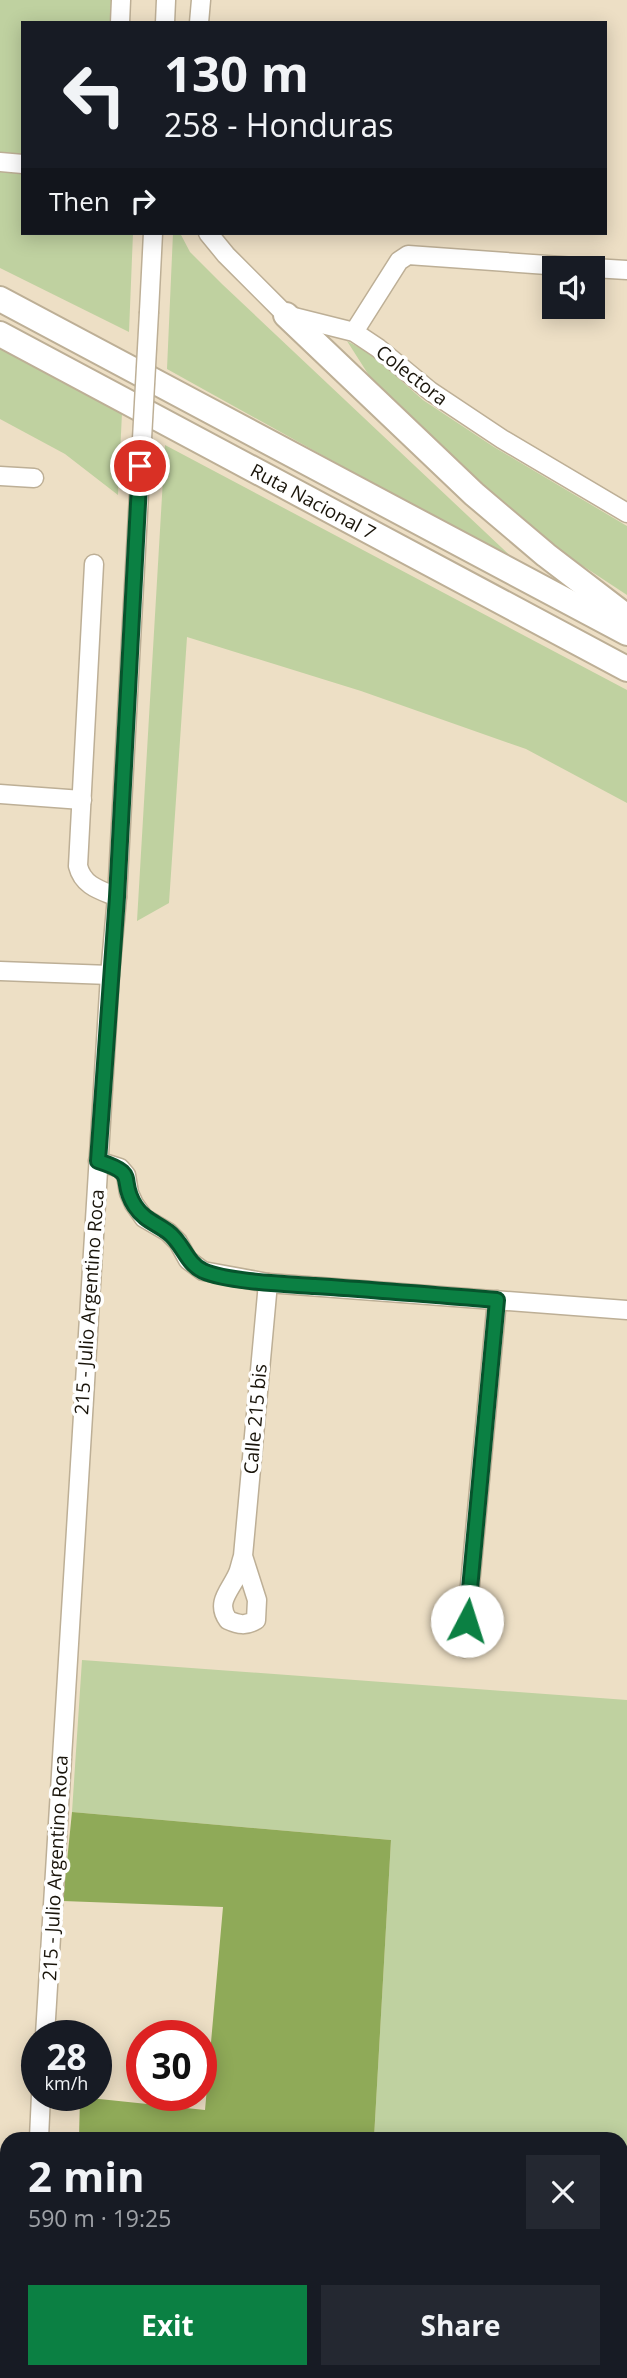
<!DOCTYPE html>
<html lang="en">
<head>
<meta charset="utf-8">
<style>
	body { margin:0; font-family:"Open Sans",sans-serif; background:#242831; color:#f1f3f6; height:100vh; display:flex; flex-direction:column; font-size:26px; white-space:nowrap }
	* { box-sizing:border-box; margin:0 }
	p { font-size:23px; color:#9ea1a6 }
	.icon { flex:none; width:38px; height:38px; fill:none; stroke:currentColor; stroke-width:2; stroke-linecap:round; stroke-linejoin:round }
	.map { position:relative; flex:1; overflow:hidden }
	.sheet { position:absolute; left:0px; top:2132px; width:628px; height:247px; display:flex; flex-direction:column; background:#171b24; border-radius:21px 21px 0 0; box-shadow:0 4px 18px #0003 }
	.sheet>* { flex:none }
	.top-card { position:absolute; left:21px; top:21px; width:586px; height:214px; border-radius:0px; box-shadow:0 4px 18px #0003; background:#171b24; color:#f1f3f6; overflow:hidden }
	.controls { position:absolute; left:542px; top:256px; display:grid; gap:14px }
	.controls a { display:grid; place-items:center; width:63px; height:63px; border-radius:0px; background:#171b24; box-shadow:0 4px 18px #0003; font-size:35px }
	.speed { position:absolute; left:21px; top:2020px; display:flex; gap:14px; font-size:35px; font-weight:700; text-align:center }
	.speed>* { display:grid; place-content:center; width:91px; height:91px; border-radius:50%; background:#171b24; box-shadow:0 4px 18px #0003; line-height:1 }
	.speed small { font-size:18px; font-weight:400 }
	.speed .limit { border:10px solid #d22; background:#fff; color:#111 }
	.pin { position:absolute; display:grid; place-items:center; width:60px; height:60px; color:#fff; margin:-30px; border:4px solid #fff; border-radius:50%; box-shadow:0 2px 7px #0007 }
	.me { position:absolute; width:77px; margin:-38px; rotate:5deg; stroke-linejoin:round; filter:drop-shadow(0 0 5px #0008) }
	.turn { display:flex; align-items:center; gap:24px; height:147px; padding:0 28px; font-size:32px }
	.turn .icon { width:91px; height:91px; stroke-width:2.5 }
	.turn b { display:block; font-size:49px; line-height:60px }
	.then { display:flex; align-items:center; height:66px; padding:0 28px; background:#0003; gap:14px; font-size:26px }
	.round { display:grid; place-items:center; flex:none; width:74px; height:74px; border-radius:0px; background:#242831 }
	.summary { display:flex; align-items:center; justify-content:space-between; height:119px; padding:0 28px }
	h1 { font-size:42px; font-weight:700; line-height:52px }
	.button { display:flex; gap:14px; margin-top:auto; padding:14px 28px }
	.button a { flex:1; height:80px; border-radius:0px; background:#0b8043; color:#fff; font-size:28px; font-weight:700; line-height:80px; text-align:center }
	.button a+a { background:#242831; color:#f1f3f6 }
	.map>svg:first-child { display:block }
	.green { fill:#bfd1a0 }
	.forest { fill:#8faa58 }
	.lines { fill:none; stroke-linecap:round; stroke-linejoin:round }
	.minor-casing { stroke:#bdaf96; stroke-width:21 }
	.highway-casing { stroke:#bdaf96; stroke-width:28 }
	.minor { stroke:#fff; stroke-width:18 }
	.highway { stroke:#fff; stroke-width:24 }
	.minor-bridge-casing { stroke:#bdaf96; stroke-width:21; stroke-linecap:butt }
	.minor-bridge { stroke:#fff; stroke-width:18 }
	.route-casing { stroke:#07532c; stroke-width:18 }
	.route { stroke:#0b8043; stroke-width:12 }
	.labels { text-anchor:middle; stroke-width:7; stroke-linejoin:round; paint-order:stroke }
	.street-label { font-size:19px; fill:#19140a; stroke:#fff }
</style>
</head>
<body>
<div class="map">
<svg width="627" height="2378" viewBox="0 0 627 2378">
	<rect width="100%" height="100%" fill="#eddfc5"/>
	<!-- green -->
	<g class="green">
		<polygon points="0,0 115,0 113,23 23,23 23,154 0,152"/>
		<polygon points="0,167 23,168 23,233 133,233 129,332 0,268"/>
		<polygon points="173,233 180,233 190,252 222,284 520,565 167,369"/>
		<polygon points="347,341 371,354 423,400 494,447 627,526 627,595 545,541 450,456 370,377"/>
		<polygon points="0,348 122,413 118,495 65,454 0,419"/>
		<polygon points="165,445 627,690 627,803 526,749 361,691 187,637 169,903 137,921"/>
		<polygon points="82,1660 627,1700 627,2328 621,2328 621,2138 374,2138 391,1840 72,1812"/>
	</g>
	<!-- forest -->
	<polygon class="forest" points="72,1812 391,1840 374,2138 79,2138 80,2097 205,2110 223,1907 63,1901"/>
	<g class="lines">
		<defs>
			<g id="minor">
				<polyline points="120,23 121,0"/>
				<polyline points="165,23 166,0"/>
				<polyline points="199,23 201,0"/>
				<polyline points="0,162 23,164"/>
				<polyline points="208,233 226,255 286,315 354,332 378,348 430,391 502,439 627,513"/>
				<polyline points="593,268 627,270"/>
				<polyline points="149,312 153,233"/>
				<polyline points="354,332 399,261 408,255 589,268"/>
				<polyline points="0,476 34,478"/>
				<path d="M94,564l-16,302c5,20 22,24 39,31"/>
				<polyline points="0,794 82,800"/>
				<polyline points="0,971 110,975"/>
				<polyline points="98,1161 120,1168 126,1175 129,1193 134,1204 144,1218 168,1232 178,1242 188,1260 203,1271 268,1283 627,1310"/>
				<path d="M243,1556l14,44 -1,20c-10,6 -17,5 -28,0 -13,-18 3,-30 10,-47 2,-5 3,-11 5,-17l25,-273"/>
				<polyline points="464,1648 497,1300"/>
				<polyline points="45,2035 110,975 117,897 142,439"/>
				<polyline points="39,2138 41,2095"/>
				<polyline points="0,2251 7,2251"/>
				<polyline points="31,2378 31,2371"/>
				<polyline points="621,2378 623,2338"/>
			</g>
			<g id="highway">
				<polyline points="0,299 627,633"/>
				<polyline points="286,315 474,494 546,555 627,617"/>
				<path id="s1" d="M0,334l627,335"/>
			</g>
		</defs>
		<!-- minor casing -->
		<use href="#minor" class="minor-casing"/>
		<!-- highway casing -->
		<use href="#highway" class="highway-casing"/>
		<!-- minor -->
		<use href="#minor" class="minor"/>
		<!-- highway -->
		<use href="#highway" class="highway"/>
		<defs>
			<polyline id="minor-bridge" points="142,439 149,312"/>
		</defs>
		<!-- minor-bridge casing -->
		<use href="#minor-bridge" class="minor-bridge-casing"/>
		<!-- minor-bridge -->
		<use href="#minor-bridge" class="minor-bridge"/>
	</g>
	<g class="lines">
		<defs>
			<path id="route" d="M140,466l-23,431 -19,264c43,14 19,17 37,45 9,14 21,17 33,26 15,11 18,31 35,39 25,11 83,13 112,15 60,4 121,9 182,14l-30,321"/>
		</defs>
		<!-- route casing -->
		<use href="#route" class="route-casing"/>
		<!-- route -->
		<use href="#route" class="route"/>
	</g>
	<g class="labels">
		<!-- street labels -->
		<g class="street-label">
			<text transform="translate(412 375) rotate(38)" y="7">Colectora</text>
			<text dy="7" stroke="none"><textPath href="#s1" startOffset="355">Ruta Nacional 7</textPath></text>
			<text transform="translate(89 1302) rotate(-86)" y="7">215 - Julio Argentino Roca</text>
			<text transform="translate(255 1419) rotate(-85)" y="7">Calle 215 bis</text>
			<text transform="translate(55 1868) rotate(-87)" y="7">215 - Julio Argentino Roca</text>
		</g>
	</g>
</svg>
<div class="controls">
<a><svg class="icon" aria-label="sound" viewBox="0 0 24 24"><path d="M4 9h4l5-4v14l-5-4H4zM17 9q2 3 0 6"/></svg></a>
</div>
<div class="speed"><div>28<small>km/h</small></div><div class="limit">30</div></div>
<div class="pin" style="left:140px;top:466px;background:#d93025"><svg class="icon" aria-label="arrive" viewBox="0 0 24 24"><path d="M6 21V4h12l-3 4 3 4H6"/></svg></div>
<svg class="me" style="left:467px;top:1621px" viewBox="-20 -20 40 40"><circle r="19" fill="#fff"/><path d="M0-13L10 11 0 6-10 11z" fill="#0b8043"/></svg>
<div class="top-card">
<div class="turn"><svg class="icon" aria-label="left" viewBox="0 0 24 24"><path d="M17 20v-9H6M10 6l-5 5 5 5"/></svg><div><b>130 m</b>258 - Honduras</div></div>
<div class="then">Then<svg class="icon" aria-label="right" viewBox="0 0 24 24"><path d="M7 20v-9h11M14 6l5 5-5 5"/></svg></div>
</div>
<section class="sheet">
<div class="summary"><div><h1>2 min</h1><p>590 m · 19:25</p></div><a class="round"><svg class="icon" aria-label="close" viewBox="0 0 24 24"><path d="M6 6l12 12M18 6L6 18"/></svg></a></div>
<div class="button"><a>Exit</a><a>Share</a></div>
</section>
</div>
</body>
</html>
